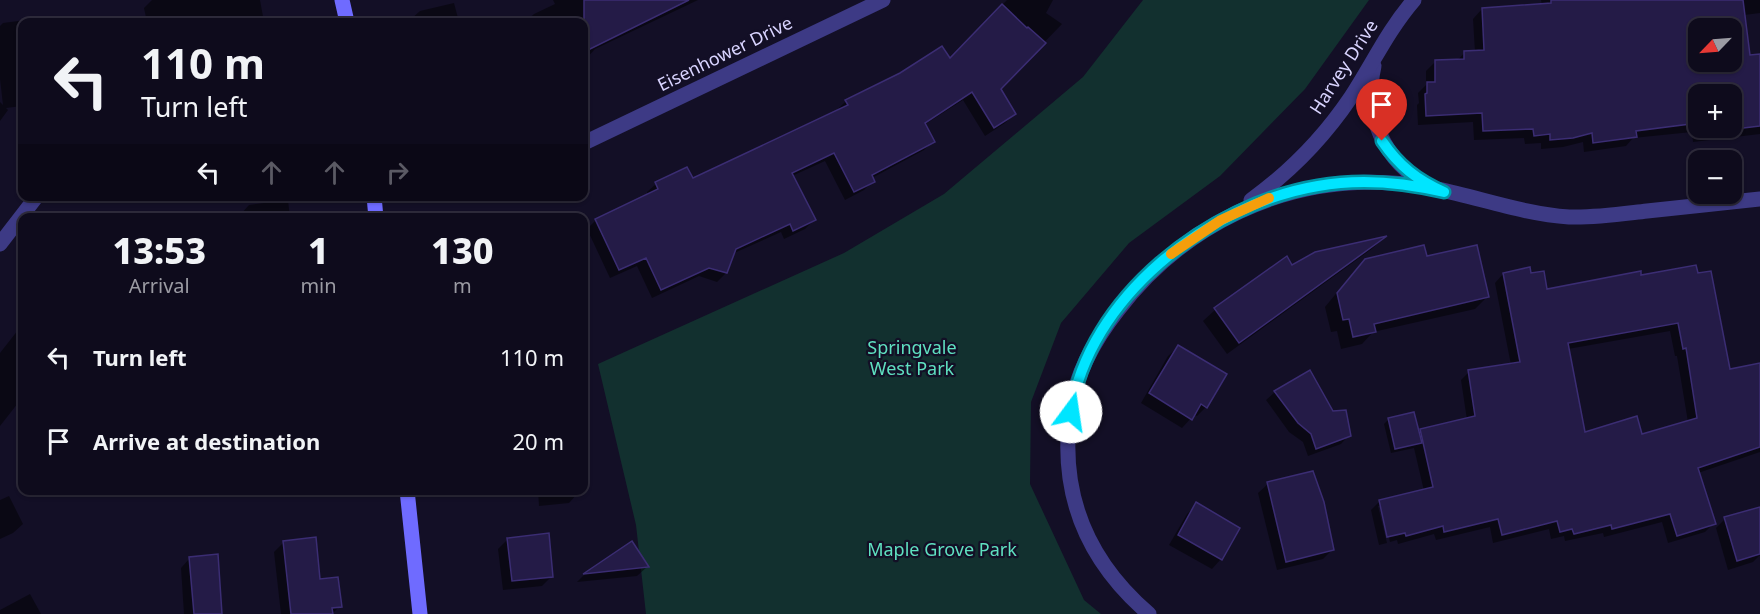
<!DOCTYPE html>
<html lang="en">
<head>
<meta charset="utf-8">
<style>
	body { margin:0; font-family:"Noto Sans",sans-serif; background:#1c1929; color:#f1f3f6; height:100vh; display:flex; flex-direction:column; font-size:22px; white-space:nowrap }
	* { box-sizing:border-box; margin:0 }
	p { font-size:20px; color:#9b9ba3 }
	.icon { flex:none; width:33px; height:33px; fill:none; stroke:currentColor; stroke-width:2; stroke-linecap:round; stroke-linejoin:round }
	.map { position:relative; flex:1; overflow:hidden }
	.drawer { position:absolute; left:18px; top:213px; width:570px; height:282px; display:flex; flex-direction:column; background:#0e0b1c; border-radius:12px; box-shadow:0 2px 4px #0004,0 0 0 2px #2e2b3b }
	.drawer>* { flex:none }
	.banner { position:absolute; left:18px; top:18px; width:570px; height:183px; border-radius:12px; box-shadow:0 2px 4px #0004,0 0 0 2px #2e2b3b; background:#0e0b1c; color:#f1f3f6; overflow:hidden }
	.needle { width:39px; rotate:245deg }
	.buttons { position:absolute; left:1688px; top:18px; display:grid; gap:12px }
	.buttons a { display:grid; place-items:center; width:54px; height:54px; border-radius:12px; background:#0e0b1c; box-shadow:0 2px 4px #0004,0 0 0 2px #2e2b3b; font-size:30px }
	.pin { position:absolute; display:grid; place-items:center; width:51px; height:51px; color:#fff; margin:-62px -26px; border-radius:50% 50% 50% 0; rotate:-45deg; box-shadow:0 0 6px #0007 }
	.pin .icon { rotate:45deg }
	.me { position:absolute; width:66px; margin:-33px; rotate:14deg; stroke-linejoin:round; filter:drop-shadow(0 0 4px #0008) }
	.turn { display:flex; align-items:center; gap:21px; height:126px; padding:0 24px; font-size:27px }
	.turn .icon { width:78px; height:78px; stroke-width:2.5 }
	.turn b { display:block; font-size:42px; line-height:51px }
	.lanes { display:flex; align-items:center; height:57px; padding:0 24px; background:#0003; justify-content:center; gap:30px; direction:ltr }
	.lanes .off { opacity:.35 }
	.eta { display:flex; justify-content:space-evenly; align-items:center; height:102px; text-align:center }
	.eta b { font-size:36px; font-weight:800; line-height:42px }
	ul { padding:0; list-style:none }
	li { display:flex; align-items:center; gap:18px; height:84px; padding:0 24px }
	li div { flex:1 }
	li b { display:block; font-size:22px }
	li em { font-style:normal }
	.map>svg:first-child { display:block }
	.green { fill:#12302f }
	.shadow { fill:#0007; fill-rule:evenodd }
	.building { fill:#241b47; stroke:#3b2d73; stroke-width:1.5; fill-rule:evenodd }
	.lines { fill:none; stroke-linecap:round; stroke-linejoin:round }
	.street { stroke:#3d3a85; stroke-width:15 }
	.secondary { stroke:#6f6bff; stroke-width:15 }
	.route-casing { stroke:#0095a6; stroke-width:15 }
	.route { stroke:#00e5ff; stroke-width:10 }
	.slow { stroke:#f59e0b; stroke-width:10 }
	.labels { text-anchor:middle; stroke-width:4.5; stroke-linejoin:round; paint-order:stroke }
	.street-label { font-size:18px; fill:#d9d4ff; stroke:#130f26 }
	.park-label { font-size:18px; fill:#5fe0c0; stroke:#130f26 }
</style>
</head>
<body>
<div class="map">
<svg width="1760" height="614" viewBox="0 0 1760 614">
	<rect width="100%" height="100%" fill="#130f26"/>
	<!-- green -->
	<polygon class="green" points="1143,0 1369,0 1305,89 1220,176 1129,243 1061,323 1031,402 1030,484 1084,600 1101,614 646,614 636,525 598,364 844,253 944,194 1083,77"/>
	<!-- shadow -->
	<g class="shadow">
		<polygon points="152,0 260,0 264,22 147,22 144,8"/>
		<polygon points="553,0 698,0 595,49 584,61 584,22 525,22 534,14 555,4"/>
		<polygon points="1007,0 1053,0 1046,13 1062,24 999,89 1014,114 1005,123 985,136 963,100 924,125 933,141 924,150 872,178 873,181 864,190 845,200 825,161 792,176 814,220 805,229 784,239 781,232 732,254 726,273 717,282 699,276 652,298 637,266 610,278 587,229 596,220 648,195 647,192 656,184 686,169 693,180 837,110 846,101 949,61"/>
		<path d="M1541,0h219v13l-16,2 5,42 11,-1v78l-67,8 -1,-10 -59,6 -7,8 -42,6 -1,-10 -20,5 -22,2v-6l-16,1 -1,-6 -50,2 -1,-18 -55,3 -1,-20 2,-2 -1,-10 8,-8v-14l9,-9 22,-1 8,-9h10l-2,-33 9,-10 60,-4zM1698,28h33v34h-33zM1698,94h33v34h-33z"/>
		<polygon points="454,3 459,22 411,22 410,20 420,11"/>
		<polygon points="41,18 42,22 22,22 22,106 6,108 8,110 0,121 0,102 3,105 0,79 0,26 3,23"/>
		<polygon points="288,200 290,218 240,218 240,215 249,205"/>
		<polygon points="1382,239 1373,248 1227,354 1203,321 1215,310 1291,267"/>
		<polygon points="1425,258 1487,297 1475,309 1373,332 1362,344 1341,349 1337,331 1331,332 1325,307 1353,273 1366,260"/>
		<path d="M1503,274l27,1 16,16 94,-14 89,94 31,-6v87l-62,21 16,50 -9,9 -37,11 -6,-21 -58,15 -1,-4 -38,8 -1,-5 -13,3 -2,-10 -56,14 -3,-16 -54,13 -2,-6 -36,10 -1,-4 -7,2 -8,-36h-4l9,37 -8,2 -8,-35 8,-8 45,-11 -10,-43 -23,5 -7,-29 5,-5 29,14 2,-3 47,-10 -6,-40 8,-8 42,-7 -16,-82zM1670,331l5,25h2l11,66 -47,14 -57,-2 -16,-85z"/>
		<polygon points="22,325 22,398 0,426 0,353"/>
		<polygon points="1178,347 1206,407 1197,416 1194,415 1182,428 1141,403 1168,356"/>
		<polygon points="1275,392 1332,412 1349,435 1341,444 1308,456 1303,442 1289,432 1266,400"/>
		<polygon points="1268,484 1332,550 1323,559 1277,570 1258,493"/>
		<polygon points="538,490 578,490 578,493 569,503 539,506"/>
		<polygon points="9,496 23,524 13,533 0,539 0,500"/>
		<polygon points="1197,504 1221,559 1212,569 1169,545 1187,514"/>
		<polygon points="1760,509 1760,555 1753,562 1728,570 1716,528 1725,519"/>
		<polygon points="508,539 552,576 542,586 503,590 498,549"/>
		<polygon points="284,542 340,606 332,614 281,614 274,552"/>
		<polygon points="631,544 647,567 637,576 577,582 584,575"/>
		<polygon points="190,558 221,614 184,614 181,568"/>
		<polygon points="30,594 41,614 0,614 0,610"/>
	</g>
	<!-- building -->
	<g class="building">
		<polygon points="584,0 689,0 584,52"/>
		<path d="M1551,0h192l7,55 10,-1v72l-58,7v-5h29v-34h-33v29l-62,8 1,6 -44,6 -1,-10 -19,5 -23,2v-6l-16,2 -1,-7 -50,2 -1,-18 -56,3 -1,-22 2,-1v-11h8v-22l29,-1v-8l20,-1 -2,-42 69,-5zM1698,28h33v34h-33z"/>
		<polygon points="1002,4 1027,28 1028,27 1046,43 1001,89 1016,114 994,128 972,92 925,123 935,142 872,175 875,182 854,192 834,153 792,173 816,220 793,231 790,224 736,249 727,273 709,268 661,290 646,258 619,270 595,219 658,189 655,182 687,167 693,178 848,105 845,100 900,73 942,46 950,58"/>
		<polygon points="1387,236 1239,343 1214,308 1287,256 1292,265 1315,252"/>
		<polygon points="1424,245 1427,256 1477,245 1489,297 1374,324 1376,332 1353,337 1349,319 1343,320 1337,293 1365,259"/>
		<path d="M1696,265l2,8 13,-2 19,98 30,-6v84l-62,21 18,56 -39,12 -7,-22 -58,15 -1,-4 -37,9 -2,-5 -12,3 -3,-11 -55,14 -4,-16 -54,13 -1,-6 -37,10 -1,-3 -18,4 -8,-37 54,-13 -13,-58 55,-13 -7,-46 52,-8 -17,-89 27,-6 1,6 13,-2 3,18 94,-18v4zM1678,323l5,26 3,-1 11,70 -55,16 -5,-18 -52,16 -17,-89z"/>
		<polygon points="1178,345 1227,374 1207,408 1201,404 1192,420 1149,393"/>
		<polygon points="1310,370 1333,411 1346,410 1351,436 1316,449 1311,434 1298,423 1274,391"/>
		<polygon points="1414,412 1422,443 1395,449 1388,418"/>
		<polygon points="1313,471 1324,502 1334,550 1286,562 1267,482"/>
		<polygon points="1196,502 1240,528 1222,560 1178,535"/>
		<polygon points="1760,507 1760,554 1737,561 1724,517"/>
		<polygon points="549,533 553,577 512,581 507,538"/>
		<polygon points="316,537 320,579 338,577 342,607 332,608 333,614 291,614 283,541"/>
		<polygon points="632,541 649,567 583,574"/>
		<polygon points="218,554 222,614 194,614 189,557"/>
	</g>
	<g class="lines">
		<!-- street -->
		<g class="street">
			<path d="M1374,66c-11,48 10,96 54,119"/>
			<polyline points="584,143 883,0"/>
			<path d="M1251,200c39,-28 73,-63 100,-103 21,-32 37,-67 63,-97"/>
			<polyline points="0,244 37,196"/>
			<path d="M1149,614c-64,-55 -91,-124 -78,-207 6,-36 25,-69 47,-97 66,-86 166,-134 274,-127 60,3 117,30 177,34 26,1 52,-3 78,-6 38,-4 75,-8 113,-12"/>
		</g>
		<!-- secondary -->
		<g class="secondary">
			<polyline points="342,0 347,22"/>
			<polyline points="374,196 376,218"/>
			<polyline points="407,490 420,614"/>
		</g>
	</g>
	<g class="lines">
		<defs>
			<path id="route" d="M1071,412c17,-114 138,-208 247,-226 43,-8 84,-4 126,6 -27,-12 -45,-26 -62,-51"/>
		</defs>
		<!-- route casing -->
		<use href="#route" class="route-casing"/>
		<!-- route -->
		<use href="#route" class="route"/>
		<!-- slow -->
		<polyline class="slow" points="1171,254 1221,220 1269,198"/>
	</g>
	<g class="labels">
		<!-- street labels -->
		<g class="street-label">
			<text transform="translate(725 54) rotate(-26)" y="6">Eisenhower Drive</text>
			<text transform="translate(1344 67) rotate(-57)" y="6">Harvey Drive</text>
		</g>
		<!-- park labels -->
		<g class="park-label">
			<text x="912" y="354">Springvale<tspan x="912" dy="21">West Park</tspan></text>
			<text x="942" y="556">Maple Grove Park</text>
		</g>
	</g>
</svg>
<div class="buttons">
<a><svg class="needle" viewBox="-14 -14 28 28"><path d="M0-13l5 13h-10z" fill="#e53935"/><path d="M0 13l5-13h-10z" fill="#9b9ba3"/></svg></a>
<a>+</a>
<a>−</a>
</div>
<div class="pin" style="left:1382px;top:141px;background:#d93025"><svg class="icon" aria-label="arrive" viewBox="0 0 24 24"><path d="M6 21V4h12l-3 4 3 4H6"/></svg></div>
<svg class="me" style="left:1071px;top:412px" viewBox="-20 -20 40 40"><circle r="19" fill="#fff"/><path d="M0-13L10 11 0 6-10 11z" fill="#00e5ff"/></svg>
<div class="banner">
<div class="turn"><svg class="icon" aria-label="left" viewBox="0 0 24 24"><path d="M17 20v-9H6M10 6l-5 5 5 5"/></svg><div><b>110 m</b>Turn left</div></div>
<div class="lanes"><svg class="icon" aria-label="left" viewBox="0 0 24 24"><path d="M17 20v-9H6M10 6l-5 5 5 5"/></svg><svg class="icon off" aria-label="ahead" viewBox="0 0 24 24"><path d="M12 20V5M6 11l6-6 6 6"/></svg><svg class="icon off" aria-label="ahead" viewBox="0 0 24 24"><path d="M12 20V5M6 11l6-6 6 6"/></svg><svg class="icon off" aria-label="right" viewBox="0 0 24 24"><path d="M7 20v-9h11M14 6l5 5-5 5"/></svg></div>
</div>
<section class="drawer">
<div class="eta">
<div><b>13:53</b><p>Arrival</p></div>
<div><b>1</b><p>min</p></div>
<div><b>130</b><p>m</p></div>
</div>
<ul>
<li><svg class="icon" aria-label="left" viewBox="0 0 24 24"><path d="M17 20v-9H6M10 6l-5 5 5 5"/></svg><div><b>Turn left</b></div><em>110 m</em></li>
<li><svg class="icon" aria-label="arrive" viewBox="0 0 24 24"><path d="M6 21V4h12l-3 4 3 4H6"/></svg><div><b>Arrive at destination</b></div><em>20 m</em></li>
</ul>
</section>
</div>
</body>
</html>
